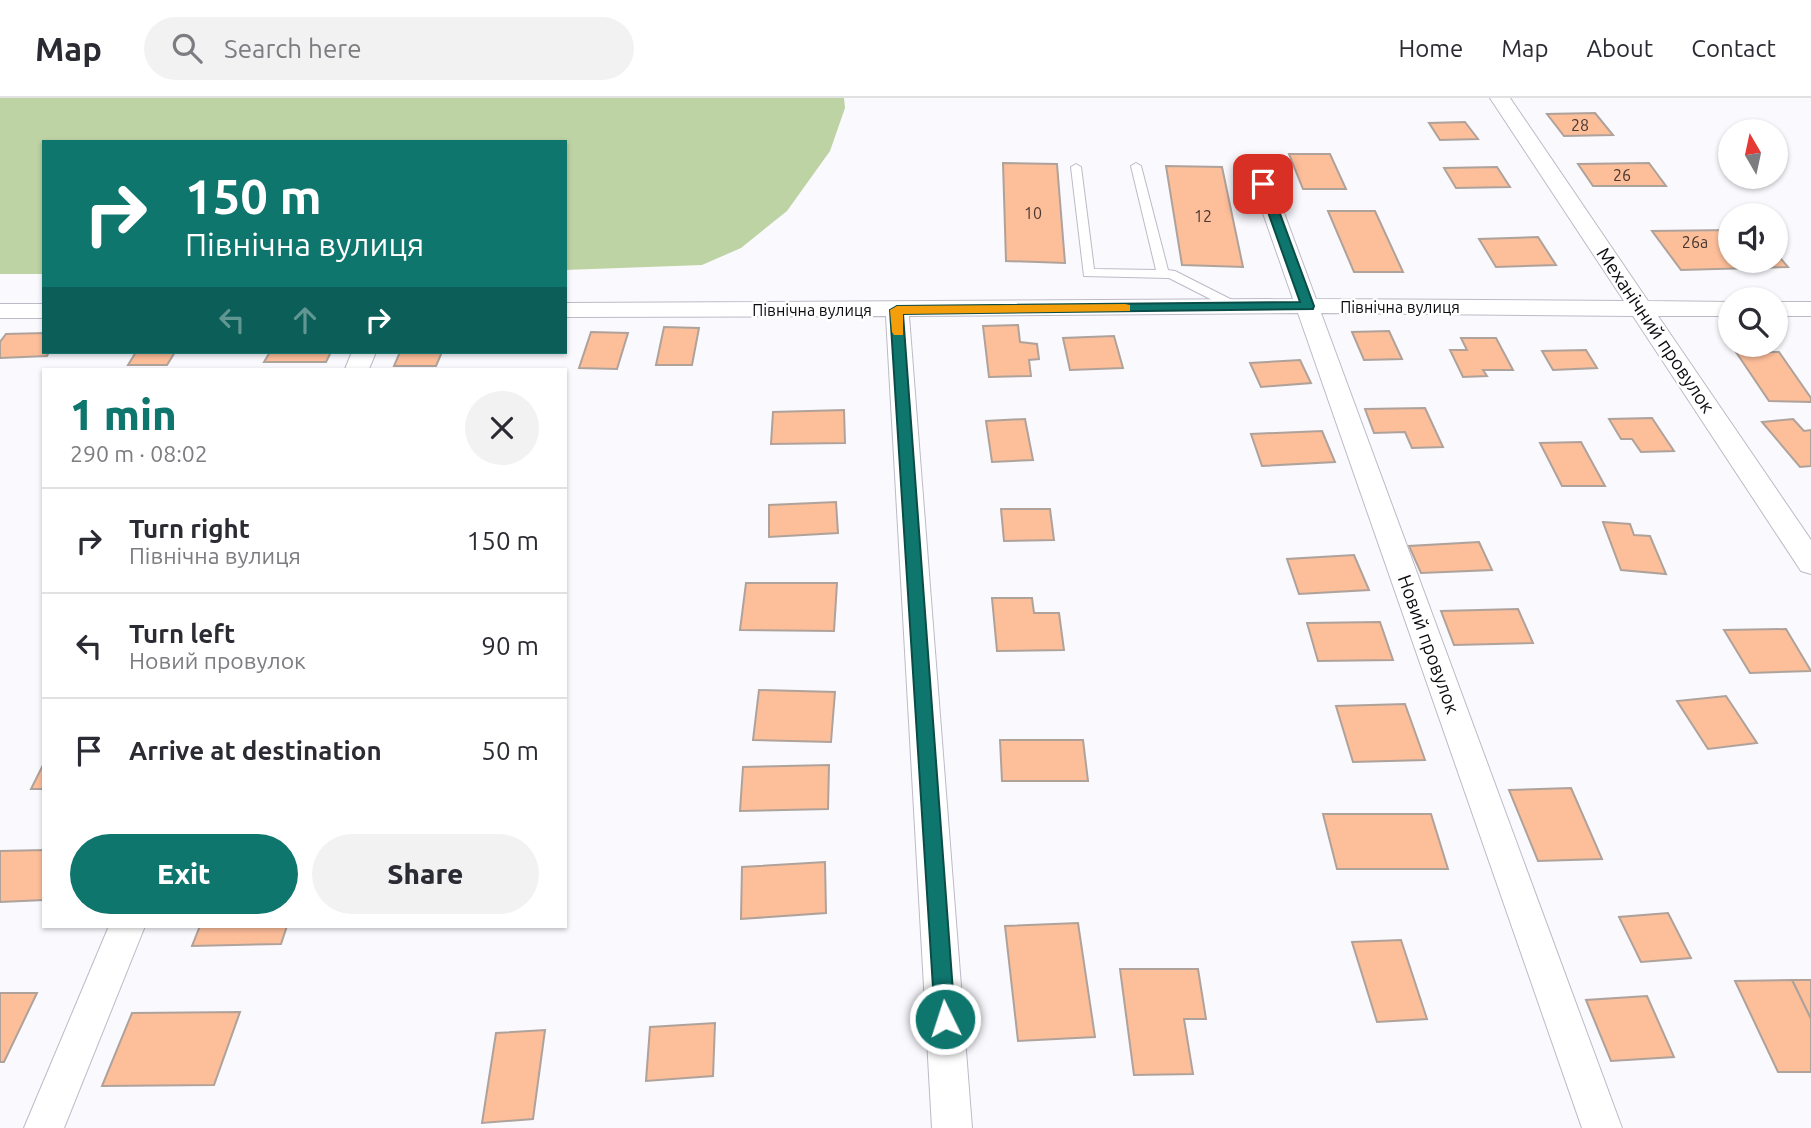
<!DOCTYPE html>
<html lang="en">
<head>
<meta charset="utf-8">
<style>
	body { margin:0; font-family:Ubuntu,sans-serif; background:#f2f2f3; color:#2b2b33; height:100vh; display:flex; flex-direction:column; font-size:26px; white-space:nowrap }
	* { box-sizing:border-box; margin:0 }
	p { font-size:23px; color:#7c7c81 }
	.icon { flex:none; width:38px; height:38px; fill:none; stroke:currentColor; stroke-width:2; stroke-linecap:round; stroke-linejoin:round }
	.map { position:relative; flex:1; overflow:hidden }
	.drawer { position:absolute; left:42px; top:270px; width:525px; height:560px; display:flex; flex-direction:column; background:#fff; border-radius:0px; box-shadow:0 2px 5px #0004 }
	.drawer>* { flex:none }
	.top-card { position:absolute; left:42px; top:42px; width:525px; height:214px; border-radius:0px; box-shadow:0 2px 5px #0004; background:#0f766e; color:#fff; overflow:hidden }
	.needle { width:46px; rotate:351deg }
	.tools { position:absolute; left:1718px; top:21px; display:grid; gap:14px }
	.tools a { display:grid; place-items:center; width:70px; height:70px; border-radius:50%; background:#fff; box-shadow:0 2px 5px #0004; font-size:35px }
	.pin { position:absolute; display:grid; place-items:center; width:60px; height:60px; color:#fff; margin:-30px; border-radius:14px; box-shadow:0 4px 10px #0006 }
	.me { position:absolute; width:77px; margin:-38px; rotate:356deg; stroke-linejoin:round; filter:drop-shadow(0 0 5px #0008) }
	.turn { display:flex; align-items:center; gap:24px; height:147px; padding:0 28px; font-size:32px }
	.turn .icon { width:91px; height:91px; stroke-width:2.5 }
	.turn b { display:block; font-size:49px; line-height:60px }
	.lanes { display:flex; align-items:center; height:66px; padding:0 28px; background:#0003; justify-content:center; gap:35px; direction:ltr }
	.lanes .off { opacity:.35 }
	.round { display:grid; place-items:center; flex:none; width:74px; height:74px; border-radius:37px; background:#f2f2f3 }
	.head { display:flex; align-items:center; justify-content:space-between; height:119px; padding:0 28px }
	h1 { font-size:42px; font-weight:800; line-height:52px; color:#0f766e }
	.button { display:flex; gap:14px; margin-top:auto; padding:14px 28px }
	.button a { flex:1; height:80px; border-radius:42px; background:#0f766e; color:#fff; font-size:28px; font-weight:800; line-height:80px; text-align:center }
	.button a+a { background:#f2f2f3; color:#2b2b33 }
	ul { padding:0; list-style:none }
	li { display:flex; align-items:center; gap:21px; height:105px; padding:0 28px; border-top:2px solid #e1e1e2 }
	li div { flex:1 }
	li b { display:block; font-size:26px }
	li em { font-style:normal }
	header { display:flex; align-items:center; gap:42px; box-sizing:border-box; height:98px; padding:0 35px; background:#fff; border-bottom:2px solid #e1e1e2 }
	header strong { font-size:33px }
	nav { display:flex; gap:38px; margin-inline-start:auto; font-size:24px }
	.search { width:490px; height:63px; background:#f2f2f3; display:flex; align-items:center; gap:18px; box-sizing:border-box; padding:0 24px; border-radius:38px; color:#7c7c81; font-size:26px }
	.map>svg:first-child { display:block }
	.green { fill:#bed3a4 }
	.building { fill:#fdbe9a; stroke:#afa29b; stroke-width:2 }
	.lines { fill:none; stroke-linecap:round; stroke-linejoin:round }
	.service-casing { stroke:#bdbac7; stroke-width:2 }
	.minor-casing { stroke:#bdbac7; stroke-width:2 }
	.service { fill:#fff; fill-rule:evenodd }
	.minor { fill:#fff; fill-rule:evenodd }
	.route { fill:#0f766e; stroke:#0a4d48; stroke-width:2 }
	.slow { fill:#f59e0b }
	.labels { text-anchor:middle; stroke-width:5; stroke-linejoin:round; paint-order:stroke }
	.number-label { font-size:16px; fill:#493832 }
	.far-street-label { font-size:16px; fill:#0d0c10; stroke:#fff }
	.street-label { font-size:19px; fill:#0d0c10; stroke:#fff }
</style>
</head>
<body>
<header>
<strong>Map</strong>
<div class="search"><svg class="icon" aria-label="search" viewBox="0 0 24 24"><circle cx="10" cy="10" r="6"/><path d="M15 15l6 6"/></svg>Search here</div>
<nav><a>Home</a><a>Map</a><a>About</a><a>Contact</a></nav>
</header>
<div class="map">
<svg width="1811" height="1030" viewBox="0 0 1811 1030">
	<rect width="100%" height="100%" fill="#faf9fe"/>
	<!-- green -->
	<polygon class="green" points="0,0 844,0 845,10 830,53 787,113 741,150 702,167 565,172 565,44 44,44 44,176 0,176"/>
	<!-- building -->
	<g class="building">
		<polygon points="1595,15 1613,37 1564,38 1547,16"/>
		<polygon points="1465,24 1478,41 1440,42 1429,25"/>
		<polygon points="1289,56 1330,56 1346,91 1303,91"/>
		<polygon points="1003,65 1057,66 1065,165 1006,163"/>
		<polygon points="1649,65 1666,88 1593,88 1578,66"/>
		<polygon points="1166,68 1222,69 1243,169 1182,167"/>
		<polygon points="1497,69 1510,89 1456,90 1444,70"/>
		<polygon points="1328,113 1375,113 1403,174 1354,174"/>
		<polygon points="1731,132 1731,163 1776,163 1776,155 1788,169 1681,172 1652,133"/>
		<polygon points="1538,139 1556,167 1496,169 1479,141"/>
		<polygon points="1018,227 1020,244 1037,246 1039,261 1029,262 1031,278 989,279 983,228"/>
		<polygon points="664,229 699,230 692,267 656,267"/>
		<polygon points="1389,233 1402,261 1364,262 1352,234"/>
		<polygon points="591,234 628,235 617,271 579,270"/>
		<polygon points="44,235 44,254 49,254 47,258 0,260 0,244 6,236"/>
		<polygon points="1114,238 1123,270 1070,272 1063,240"/>
		<polygon points="1461,240 1496,240 1513,272 1483,272 1487,278 1463,279 1450,252 1467,252"/>
		<polygon points="1586,252 1597,270 1553,272 1542,253"/>
		<polygon points="136,254 175,254 167,267 128,267"/>
		<polygon points="270,254 331,254 326,264 264,264"/>
		<polygon points="400,254 442,254 436,268 394,268"/>
		<polygon points="1736,254 1779,254 1811,300 1811,304 1769,303"/>
		<polygon points="1300,262 1311,285 1261,289 1250,265"/>
		<polygon points="1425,310 1443,349 1412,350 1405,334 1374,335 1365,311"/>
		<polygon points="844,312 845,345 771,346 773,314"/>
		<polygon points="1652,320 1674,353 1641,354 1632,341 1621,341 1609,321"/>
		<polygon points="1025,321 1033,362 992,364 986,323"/>
		<polygon points="1793,321 1804,333 1811,332 1811,368 1800,369 1762,324"/>
		<polygon points="1322,333 1335,364 1262,368 1251,336"/>
		<polygon points="1581,344 1605,388 1562,388 1540,345"/>
		<polygon points="836,404 838,435 769,439 769,407"/>
		<polygon points="1001,411 1050,411 1054,442 1004,443"/>
		<polygon points="1603,424 1630,426 1634,437 1650,438 1666,476 1621,472"/>
		<polygon points="1479,444 1492,472 1421,475 1409,448"/>
		<polygon points="1354,457 1369,492 1299,496 1287,461"/>
		<polygon points="746,485 837,485 834,533 740,532"/>
		<polygon points="992,500 1032,500 1034,515 1059,515 1064,552 997,553"/>
		<polygon points="1518,511 1533,545 1454,547 1441,513"/>
		<polygon points="1380,524 1393,562 1318,563 1307,525"/>
		<polygon points="1786,531 1811,573 1750,575 1724,532"/>
		<polygon points="759,592 835,594 831,644 753,642"/>
		<polygon points="1726,598 1757,645 1708,651 1677,603"/>
		<polygon points="1405,606 1425,662 1353,664 1336,608"/>
		<polygon points="1000,642 1083,642 1088,683 1002,683"/>
		<polygon points="44,665 44,691 31,691"/>
		<polygon points="829,667 828,711 740,713 743,669"/>
		<polygon points="1571,690 1602,761 1538,763 1509,692"/>
		<polygon points="1323,716 1431,716 1448,771 1337,771"/>
		<polygon points="44,752 44,802 0,804 0,753"/>
		<polygon points="825,764 826,815 741,821 742,769"/>
		<polygon points="1668,815 1691,860 1641,864 1619,819"/>
		<polygon points="1078,825 1095,939 1018,943 1005,828"/>
		<polygon points="200,828 287,828 281,846 192,848"/>
		<polygon points="1401,842 1427,921 1377,924 1352,844"/>
		<polygon points="1120,871 1198,871 1206,921 1184,921 1193,976 1134,977"/>
		<polygon points="1792,882 1811,882 1811,921"/>
		<polygon points="1792,882 1811,921 1811,974 1778,974 1735,883"/>
		<polygon points="0,895 37,895 4,964 0,964"/>
		<polygon points="1647,898 1674,959 1611,963 1586,902"/>
		<polygon points="240,914 214,987 102,988 132,915"/>
		<polygon points="715,925 713,978 646,983 650,929"/>
		<polygon points="545,932 533,1021 482,1025 496,935"/>
	</g>
	<g class="lines">
		<defs>
			<polygon id="service" points="1136,65 1141,68 1168,172 1175,173 1240,206 1240,212 1232,212 1169,180 1084,178 1071,69 1076,66 1081,69 1094,171 1156,172 1131,68"/>
			<g id="minor">
				<polygon points="1490,0 1510,0 1648,203 1731,204 1731,218 1658,218 1811,442 1811,476 1801,473 1633,218 1321,215 1622,1030 1582,1030 1298,215 909,218 972,1030 932,1030 886,218 565,219 565,205 1293,201 1244,61 1247,57 1261,57 1264,61 1316,201 1624,203"/>
				<rect x="1776" y="204" width="35" height="14"/>
				<rect x="0" y="206" width="44" height="14"/>
				<polygon points="352,254 376,254 369,271 345,271"/>
				<polygon points="109,828 145,828 64,1030 24,1030"/>
			</g>
		</defs>
		<!-- service casing -->
		<use href="#service" class="service-casing"/>
		<!-- minor casing -->
		<use href="#minor" class="minor-casing"/>
		<!-- service -->
		<use href="#service" class="service"/>
		<!-- minor -->
		<use href="#minor" class="minor"/>
	</g>
	<!-- route -->
	<polygon class="route" points="1263,83 1269,86 1314,208 1313,211 903,216 955,921 952,928 945,931 938,928 935,921 890,212 897,208 1300,204 1258,86"/>
	<!-- slow -->
	<polygon class="slow" points="1125,206 1130,207 1130,213 903,216 903,237 894,237 892,234 890,212 897,208"/>
	<g class="labels">
		<!-- number labels -->
		<g class="number-label">
			<text x="1580" y="33">28</text>
			<text x="1622" y="83">26</text>
			<text x="1033" y="121">10</text>
			<text x="1203" y="124">12</text>
			<text x="1695" y="150">26а</text>
		</g>
		<!-- far-street labels -->
		<g class="far-street-label">
			<text x="1400" y="215">Північна вулиця</text>
			<text x="812" y="218">Північна вулиця</text>
		</g>
		<!-- street labels -->
		<g class="street-label">
			<text transform="translate(1656 232) rotate(56)" y="7">Механічний провулок</text>
			<text transform="translate(1429 546) rotate(70)" y="7">Новий провулок</text>
		</g>
	</g>
</svg>
<div class="tools">
<a><svg class="needle" viewBox="-14 -14 28 28"><path d="M0-13l5 13h-10z" fill="#e53935"/><path d="M0 13l5-13h-10z" fill="#7c7c81"/></svg></a>
<a><svg class="icon" aria-label="sound" viewBox="0 0 24 24"><path d="M4 9h4l5-4v14l-5-4H4zM17 9q2 3 0 6"/></svg></a>
<a><svg class="icon" aria-label="search" viewBox="0 0 24 24"><circle cx="10" cy="10" r="6"/><path d="M15 15l6 6"/></svg></a>
</div>
<div class="pin" style="left:1263px;top:86px;background:#d93025"><svg class="icon" aria-label="arrive" viewBox="0 0 24 24"><path d="M6 21V4h12l-3 4 3 4H6"/></svg></div>
<svg class="me" style="left:945px;top:921px" viewBox="-20 -20 40 40"><circle r="17" fill="#0f766e" stroke="#fff" stroke-width="3"/><path d="M0-11L8 9 0 5-8 9z" fill="#fff"/></svg>
<div class="top-card">
<div class="turn"><svg class="icon" aria-label="right" viewBox="0 0 24 24"><path d="M7 20v-9h11M14 6l5 5-5 5"/></svg><div><b>150 m</b>Північна вулиця</div></div>
<div class="lanes"><svg class="icon off" aria-label="left" viewBox="0 0 24 24"><path d="M17 20v-9H6M10 6l-5 5 5 5"/></svg><svg class="icon off" aria-label="ahead" viewBox="0 0 24 24"><path d="M12 20V5M6 11l6-6 6 6"/></svg><svg class="icon" aria-label="right" viewBox="0 0 24 24"><path d="M7 20v-9h11M14 6l5 5-5 5"/></svg></div>
</div>
<section class="drawer">
<div class="head"><div><h1>1 min</h1><p>290 m · 08:02</p></div><a class="round"><svg class="icon" aria-label="close" viewBox="0 0 24 24"><path d="M6 6l12 12M18 6L6 18"/></svg></a></div>
<ul>
<li><svg class="icon" aria-label="right" viewBox="0 0 24 24"><path d="M7 20v-9h11M14 6l5 5-5 5"/></svg><div><b>Turn right</b><p>Північна вулиця</p></div><em>150 m</em></li>
<li><svg class="icon" aria-label="left" viewBox="0 0 24 24"><path d="M17 20v-9H6M10 6l-5 5 5 5"/></svg><div><b>Turn left</b><p>Новий провулок</p></div><em>90 m</em></li>
<li><svg class="icon" aria-label="arrive" viewBox="0 0 24 24"><path d="M6 21V4h12l-3 4 3 4H6"/></svg><div><b>Arrive at destination</b></div><em>50 m</em></li>
</ul>
<div class="button"><a>Exit</a><a>Share</a></div>
</section>
</div>
</body>
</html>
